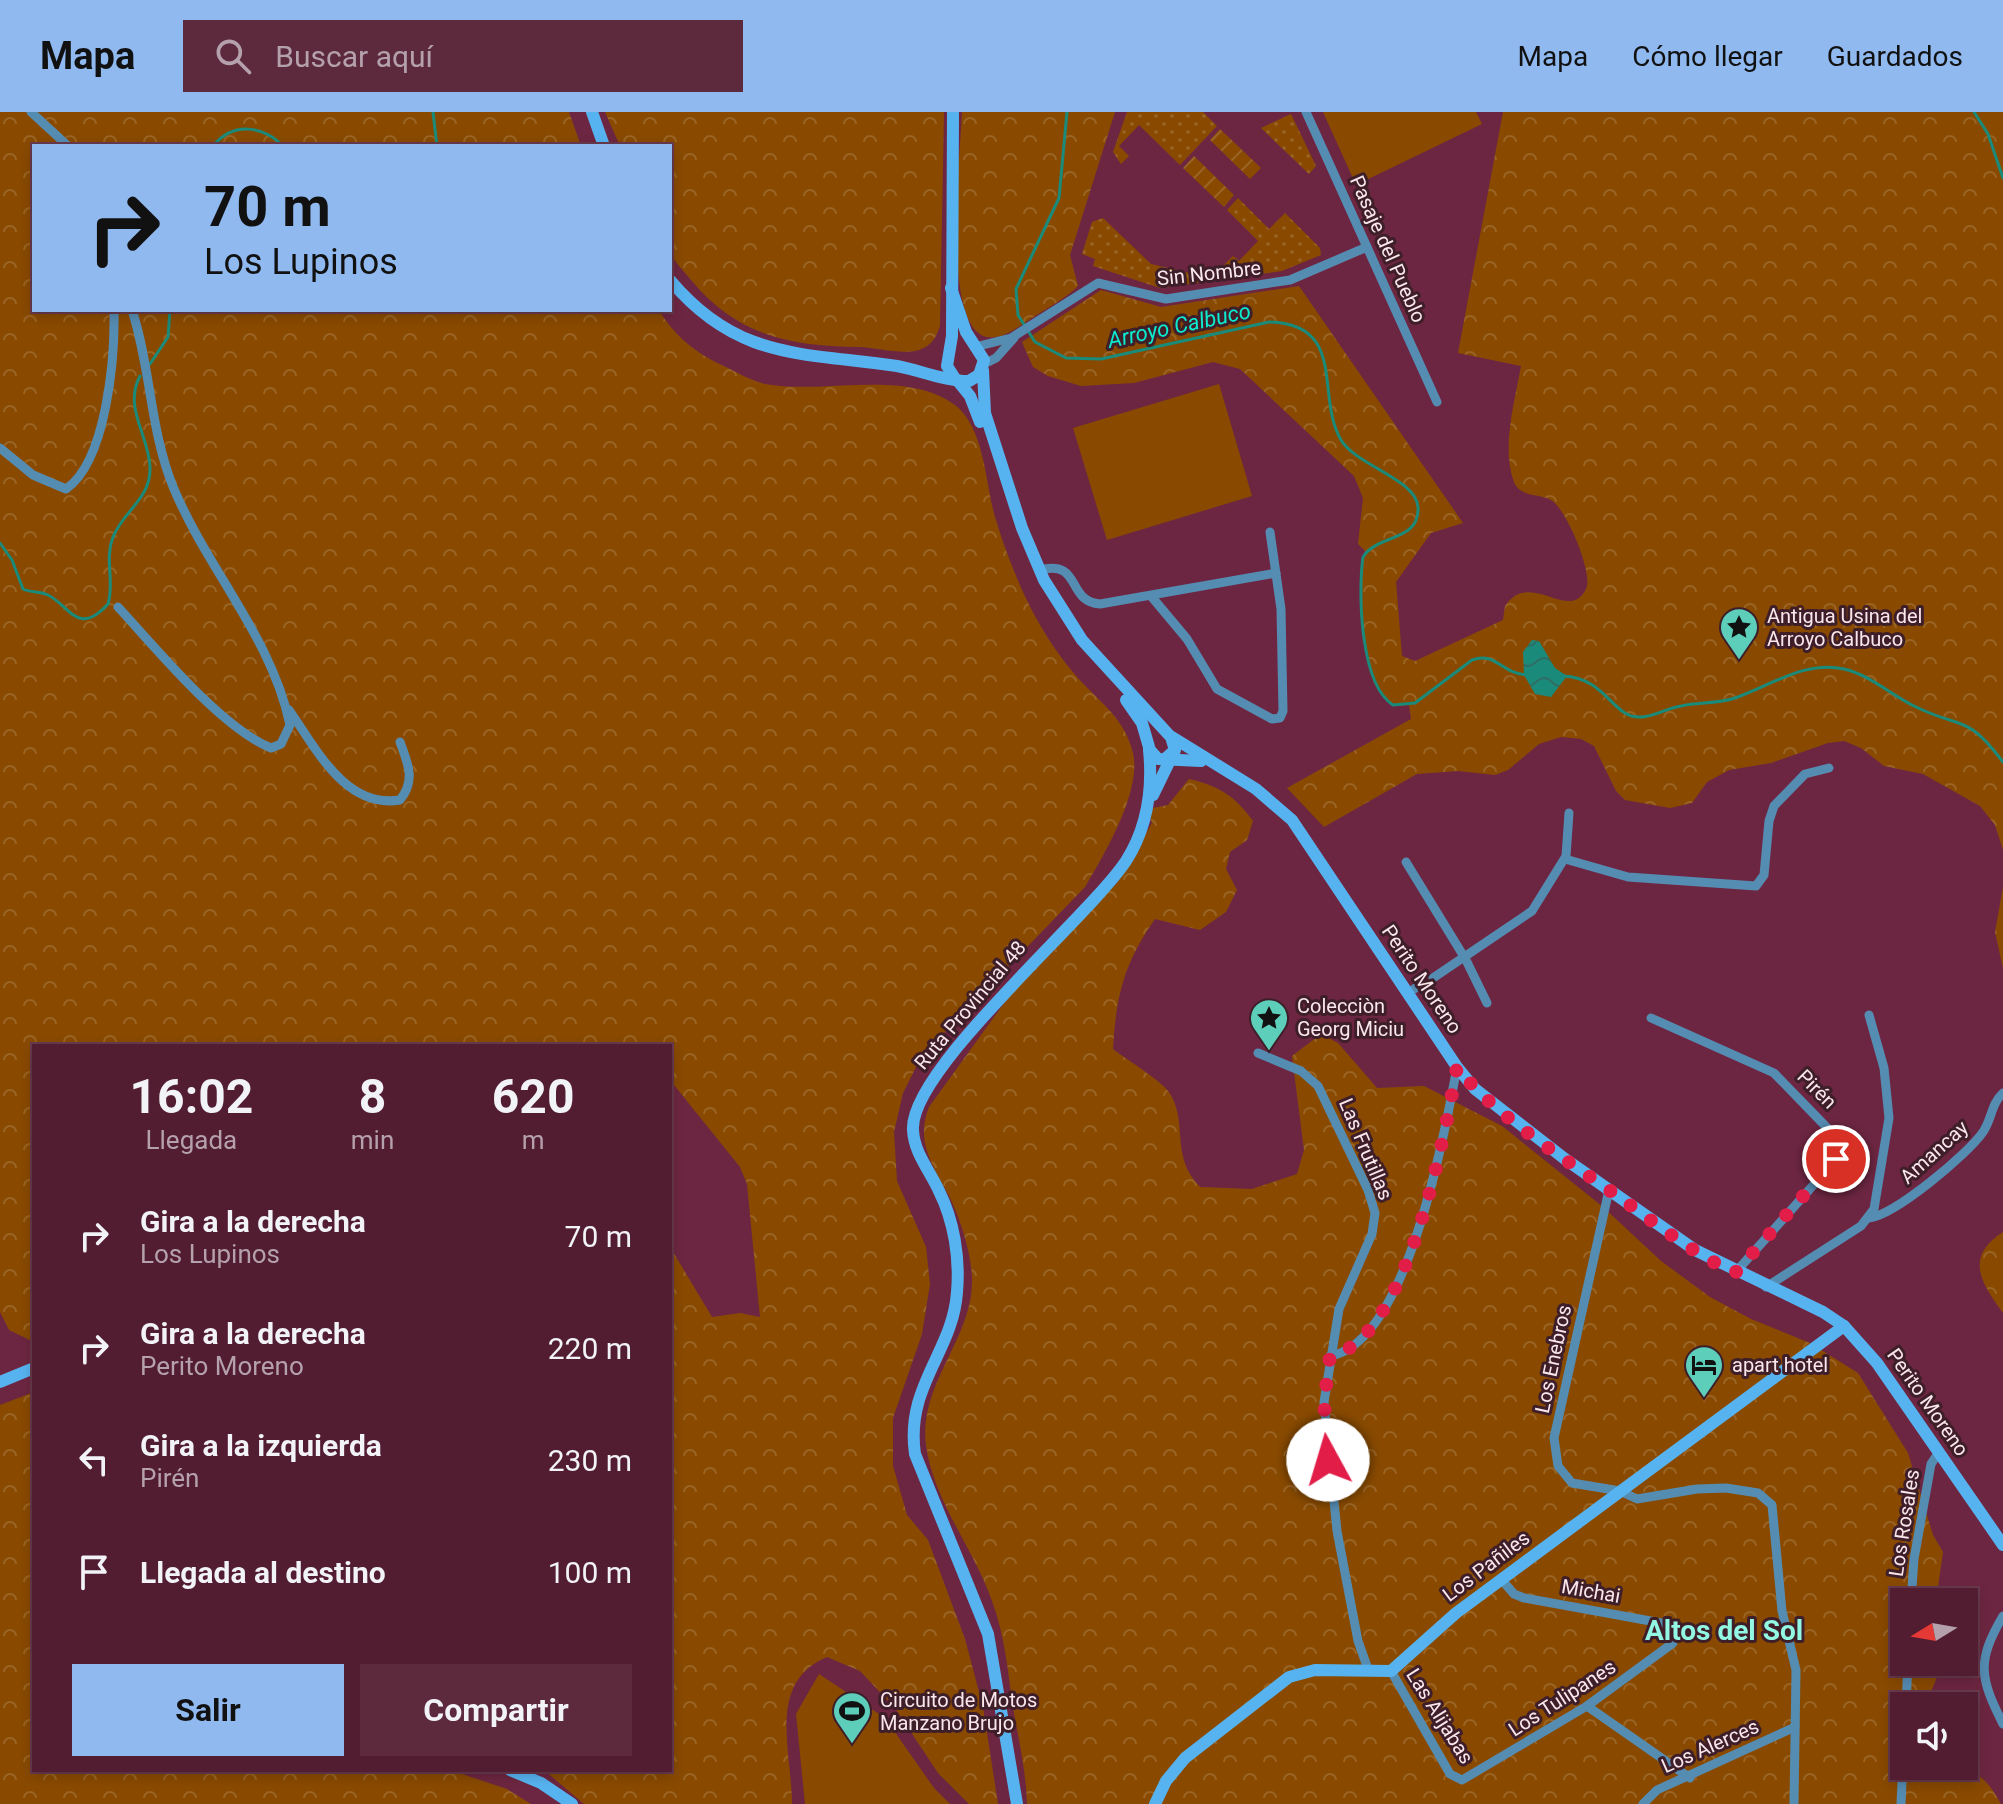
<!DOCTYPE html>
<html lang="es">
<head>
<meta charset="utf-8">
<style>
	body { margin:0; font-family:Roboto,sans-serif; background:#5c293d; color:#f1f3f6; height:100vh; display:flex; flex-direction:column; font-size:30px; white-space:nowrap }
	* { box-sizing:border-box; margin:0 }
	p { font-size:26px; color:#b5a1ab }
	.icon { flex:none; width:44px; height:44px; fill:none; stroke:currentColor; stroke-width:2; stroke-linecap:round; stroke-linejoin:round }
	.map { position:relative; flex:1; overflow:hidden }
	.panel { position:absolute; left:32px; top:932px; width:640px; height:728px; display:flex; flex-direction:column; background:#521c31; border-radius:0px; box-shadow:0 4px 12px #0003,0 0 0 2px #683a4d }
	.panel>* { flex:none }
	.guide { position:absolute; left:32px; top:32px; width:640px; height:168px; border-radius:0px; box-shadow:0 4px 12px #0003,0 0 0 2px #683a4d; background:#90b9f0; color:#111; overflow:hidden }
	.needle { width:52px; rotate:259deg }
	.buttons { position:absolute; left:1890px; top:1476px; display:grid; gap:16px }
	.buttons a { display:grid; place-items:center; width:88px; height:88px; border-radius:0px; background:#521c31; box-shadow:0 4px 12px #0003,0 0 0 2px #683a4d; font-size:40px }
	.pin { position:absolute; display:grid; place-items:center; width:68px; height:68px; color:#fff; margin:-34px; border:4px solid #fff; border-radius:50%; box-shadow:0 2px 8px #0007 }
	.me { position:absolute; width:88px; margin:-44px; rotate:354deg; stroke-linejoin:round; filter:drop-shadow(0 0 6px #0008) }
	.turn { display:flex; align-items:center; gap:28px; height:168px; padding:0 40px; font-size:36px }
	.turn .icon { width:104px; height:104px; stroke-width:2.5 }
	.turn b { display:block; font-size:56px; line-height:68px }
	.eta { display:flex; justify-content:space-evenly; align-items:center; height:136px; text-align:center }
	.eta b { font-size:48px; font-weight:700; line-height:56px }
	.action { display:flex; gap:16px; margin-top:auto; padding:16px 40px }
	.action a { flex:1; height:92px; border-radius:0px; background:#90b9f0; color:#111; font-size:32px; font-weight:700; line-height:92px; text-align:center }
	.action a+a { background:#5c293d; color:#f1f3f6 }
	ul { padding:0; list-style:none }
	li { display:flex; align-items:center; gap:24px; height:112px; padding:0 40px }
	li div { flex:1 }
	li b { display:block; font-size:30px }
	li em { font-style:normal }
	header { display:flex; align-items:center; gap:48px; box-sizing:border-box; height:112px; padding:0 40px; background:#90b9f0; color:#111 }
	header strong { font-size:38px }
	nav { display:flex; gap:44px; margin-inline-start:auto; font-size:28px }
	.search { width:560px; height:72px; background:#5c293d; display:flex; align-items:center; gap:20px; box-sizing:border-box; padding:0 28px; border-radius:0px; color:#b5a1ab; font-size:30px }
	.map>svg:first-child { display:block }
	.grass { fill:url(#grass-dots) }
	.forest { fill:url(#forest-crowns) }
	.garden { fill:url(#garden-furrows) }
	.pitch { fill:#894a00 }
	.water { fill:url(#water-waves) }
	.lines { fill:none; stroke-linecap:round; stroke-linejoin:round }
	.stream { stroke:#1a8a7a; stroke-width:3 }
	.street { stroke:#558cb2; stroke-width:9 }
	.secondary { stroke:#57b3f0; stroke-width:12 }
	.route { stroke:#e11d48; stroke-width:14; stroke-dasharray:0 25.2 }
	.labels { text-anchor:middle; stroke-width:6; stroke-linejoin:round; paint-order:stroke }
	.street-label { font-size:20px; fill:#f9e7ec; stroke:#3e1e29 }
	.poi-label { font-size:20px; fill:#f9e7ec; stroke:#3e1e29; text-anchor:start }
	.water-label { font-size:22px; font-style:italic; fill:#0cebcf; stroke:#3e1e29 }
	.district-label { font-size:28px; font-weight:bold; fill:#92f7e3; stroke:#3e1e29 }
</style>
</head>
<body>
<header>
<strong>Mapa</strong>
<div class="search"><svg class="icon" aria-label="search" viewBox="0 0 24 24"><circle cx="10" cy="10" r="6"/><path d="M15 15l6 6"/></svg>Buscar aquí</div>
<nav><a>Mapa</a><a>Cómo llegar</a><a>Guardados</a></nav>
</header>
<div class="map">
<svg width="2003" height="1692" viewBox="0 0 2003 1692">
	<defs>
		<pattern id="grass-dots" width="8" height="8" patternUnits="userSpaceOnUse" patternTransform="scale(2)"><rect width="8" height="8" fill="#894a00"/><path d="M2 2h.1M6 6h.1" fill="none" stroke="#9a6425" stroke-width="1.8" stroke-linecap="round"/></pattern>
		<pattern id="forest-crowns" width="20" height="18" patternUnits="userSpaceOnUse" patternTransform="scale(2)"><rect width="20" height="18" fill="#894a00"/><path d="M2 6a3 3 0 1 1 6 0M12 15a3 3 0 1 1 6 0" fill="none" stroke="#9a6425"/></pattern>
		<pattern id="garden-furrows" width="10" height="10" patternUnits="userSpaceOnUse" patternTransform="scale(2)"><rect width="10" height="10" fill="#894a00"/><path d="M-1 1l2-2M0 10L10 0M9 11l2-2" fill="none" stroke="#9a6425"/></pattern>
		<pattern id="water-waves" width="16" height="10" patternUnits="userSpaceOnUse" patternTransform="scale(2)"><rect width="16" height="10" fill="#1a8a7a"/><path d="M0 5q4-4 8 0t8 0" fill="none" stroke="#2e6e66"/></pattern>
	</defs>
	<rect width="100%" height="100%" fill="#6d2641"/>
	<!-- grass -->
	<g class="grass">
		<polygon points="1127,0 1203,0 1217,14 1180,53 1139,13 1119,34 1129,44 1121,52 1113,40"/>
		<polygon points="1291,2 1316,54 1309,62 1261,16"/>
		<polygon points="1238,86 1269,117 1285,101 1320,136 1321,143 1282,159 1160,176 1093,154 1095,147 1082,142 1092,110 1103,106 1151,152 1211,166 1233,144 1239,149 1258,129 1227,98"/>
	</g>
	<!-- forest -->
	<g class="forest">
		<path d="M0,0h569l12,34h-547v164h625c16,27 38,44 67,57 12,6 26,14 39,17 57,11 141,-16 190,21 30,24 30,77 40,112 7,24 17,50 27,73 14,31 33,62 55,87 23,26 47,40 56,76 9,38 -29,102 -48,134l-164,170 -18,36 -9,39 3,49 29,66 4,37 -8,50 -29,84v48l14,49 21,25 37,99 18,68 15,97h-29l-31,-31 -43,-65 -35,-37 -33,-14c-61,25 -35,95 -35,147h-208l-40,-34h126v-523l42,70 28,-4 20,4 -13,-133 -7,-17 -70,-87v-34h-636v296l-25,-12 -9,-18z"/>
		<path d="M605,0h339l-4,213c-10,41 -51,23 -81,22 -70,-1 -121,-11 -168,-67 -7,-9 -19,-20 -21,-30 -6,-25 0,-76 0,-104h-50z"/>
		<path d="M962,0h153l-45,143 8,31c-13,13 -31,22 -46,32 -13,8 -29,22 -45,19 -47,-9 -26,-187 -25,-225z"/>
		<path d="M1503,0h500v738l-8,-25 -15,-19 -57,-32 -39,-8 -23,-18 -17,-7 -16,2 -57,20 -42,7 -22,12 -15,21 -22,5 -45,-8 -9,-9 -22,-45 -13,-7 -20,-2 -22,7 -31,26 -13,5 -37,-4 -41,3 -93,53 -37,-39 124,-69 -2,-14c-54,8 -46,-106 -47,-140l4,-13 -8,-8 5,-46 -9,-22 -114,-107 -27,-7 -79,21 -53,3 -33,-10 -15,-9 -11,-25 79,-52 60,17 138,-21 164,237 -32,10 -35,49 6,74 13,5 88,-41 2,-14c26,-38 64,18 81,-17 8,-15 -20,-81 -35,-89 -12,-7 -30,-2 -37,-18 -13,-35 1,-81 7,-116l-63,-13z"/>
		<path d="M1189,667c30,7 46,17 64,42l-6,19 -17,12 -4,17 11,21 -11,22 -26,18 -45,-11c-31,44 -39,77 -42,130 14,11 46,30 56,43 20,30 0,63 31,95l52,2 45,-15 7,-24 -12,-94 29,-22 17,9 39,45 47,-2 78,40 101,81 58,54 49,36 41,22 59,24 48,30 50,80 25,82 10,17 -5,35 2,15h-36v60h39l-12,30 -11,14h-16v60c47,0 72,-9 97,38h-974c-1,-32 -8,-64 -14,-96 -5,-36 -8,-72 -21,-107 -18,-52 -59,-101 -66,-156 -8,-62 48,-107 46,-167 -1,-25 -10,-53 -20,-76 -16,-33 -38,-57 -23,-95l115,-159 72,-64 36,-61 -5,-14 21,-4z"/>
		<polygon points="2003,775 2003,856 1995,820"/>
		<path d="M2003,1120v81c-22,-30 -39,-56 0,-81z"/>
		<polygon points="34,1280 34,1658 450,1658 507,1677 531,1692 0,1692 0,1293"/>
	</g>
	<!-- garden -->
	<g class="garden">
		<polygon points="1220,17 1261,56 1250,67 1210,28"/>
		<polygon points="1194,44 1234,83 1224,95 1183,56"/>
	</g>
	<!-- pitch -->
	<g class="pitch">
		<polygon points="1323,0 1476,0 1482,12 1356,73"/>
		<polygon points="1219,272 1252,384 1107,428 1073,316"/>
		<polygon points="819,1562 885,1606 934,1676 950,1692 805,1692 796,1602"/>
	</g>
	<!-- water -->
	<polygon class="water" points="1532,528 1539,529 1555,556 1567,564 1551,585 1535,582 1524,563 1523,540"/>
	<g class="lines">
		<!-- stream -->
		<g class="stream">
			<polyline points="433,0 437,34"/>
			<path d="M1067,0l-8,86 -43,91 2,26 17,27 31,16 35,1 168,-37c79,2 46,74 72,118 16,26 75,39 77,67 2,35 -41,27 -55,50 -5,36 -3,127 30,148l22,-2 57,-43c24,-9 29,14 56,15"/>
			<polyline points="1974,0 1988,22 2003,66"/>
			<path d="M213,34c20,-24 49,-21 70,0"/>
			<polyline points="150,252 168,225 170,198"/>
			<path d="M0,431l12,17 11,29c8,4 17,2 25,6 22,11 30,42 60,9 7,-23 -4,-44 5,-67 11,-27 38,-38 37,-70 -1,-32 -27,-59 -10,-91"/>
			<path d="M1563,564c44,2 49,42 77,41 14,0 27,-9 41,-11 18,-4 36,-2 54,-8 35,-12 70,-38 109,-29 26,6 46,25 70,37 48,24 51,6 89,56"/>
		</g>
		<!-- street -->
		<g class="street">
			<polyline points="31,0 68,34"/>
			<polyline points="1306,0 1437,290"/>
			<polyline points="975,235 1011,226 1098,171 1166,187 1290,168 1367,135"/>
			<polyline points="984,252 996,246 1014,226"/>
			<path d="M0,336l33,27 33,14c41,-28 49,-133 48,-179"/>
			<path d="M1039,458c44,-11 26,31 61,34l176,-31"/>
			<polyline points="1151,484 1187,527 1217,577 1272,607 1280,606 1283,599 1281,497 1270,420"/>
			<path d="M118,495c38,41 103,121 153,141l10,-4 9,-19c-18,-87 -82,-155 -116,-236 -24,-57 -23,-121 -42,-179"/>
			<path d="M289,598c27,38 56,99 111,90 16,-20 8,-36 0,-58"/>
			<polyline points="1565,747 1628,765 1756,774 1764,763 1769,709 1774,694 1805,662 1829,656"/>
			<polyline points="1406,750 1466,848 1487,891"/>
			<polyline points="1433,866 1532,799 1566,744 1569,701"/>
			<polyline points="1408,881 1423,871"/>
			<polyline points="1651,906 1774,961 1837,1026 1839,1037 1833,1051 1735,1161"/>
			<polyline points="1258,941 1301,959 1318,974 1368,1078 1375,1101 1372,1122 1339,1197 1324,1290 1337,1419 1358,1529 1368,1557"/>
			<polyline points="1609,1078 1554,1326 1558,1354 1572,1371 1620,1379 1637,1387 1697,1377 1726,1376 1758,1381 1772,1393 1782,1499 1796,1558 1794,1692"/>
			<path d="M1869,1106c26,-3 99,-64 114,-86 9,-13 8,-28 20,-39"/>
			<polyline points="1766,1175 1861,1114 1874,1097 1889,1006 1884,956 1869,903"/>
			<path d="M1330,1244c77,-13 115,-223 127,-289"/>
			<polyline points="1911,1490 1914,1447 1931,1352 1939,1340"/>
			<path d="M2003,1504c-27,46 -23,62 0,108"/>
			<polyline points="1391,1559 1450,1662 1462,1668 1587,1594 1673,1531 1673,1518 1667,1512 1524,1486 1514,1482 1501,1467"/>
			<polyline points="1587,1594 1690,1666"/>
			<polyline points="1906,1594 1908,1550"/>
			<polyline points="1643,1692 1657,1678 1795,1615"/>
			<polyline points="1901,1692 1904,1626"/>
		</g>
		<!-- secondary -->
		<g class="secondary">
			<polyline points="592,0 604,34"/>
			<polyline points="953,0 952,224 947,254 954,265"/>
			<path d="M670,168c68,81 133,72 227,86 22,4 51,16 72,15l10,-6 5,-15 -18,-28 -15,-44"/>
			<polyline points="983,258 985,301 1022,416 1044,468 1082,528 1169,623"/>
			<polyline points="957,268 970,284 980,310"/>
			<polyline points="1126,588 1142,611 1149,635"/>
			<polyline points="1172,625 1256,677 1292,708 1457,955 1475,977 1565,1047 1695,1138 1823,1200 1844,1214 1877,1251 2003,1433"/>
			<polyline points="1149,637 1158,647 1201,649"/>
			<polyline points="1165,647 1175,638 1171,625"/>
			<polyline points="1153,683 1173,642"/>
			<polyline points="0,1270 34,1256"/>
			<polyline points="510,1658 541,1671 572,1692"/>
			<path d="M1017,1692l-29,-170 -73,-180c-10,-68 38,-102 42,-162 3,-34 -3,-71 -18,-101 -9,-20 -25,-38 -26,-61 -4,-60 175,-212 213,-269 21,-33 27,-71 23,-111"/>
			<polyline points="1155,1692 1166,1669 1185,1646 1289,1565 1315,1558 1391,1559 1456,1501 1844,1214"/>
		</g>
	</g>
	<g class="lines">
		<!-- route -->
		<path class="route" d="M1328,1348l-4,-58 6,-46c77,-14 115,-222 127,-289 35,47 110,93 159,128 38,27 76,58 119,78l101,-114"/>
	</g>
	<!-- icons -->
	<defs>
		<symbol id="sight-pin" viewBox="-11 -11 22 30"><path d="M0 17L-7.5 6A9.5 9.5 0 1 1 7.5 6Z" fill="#5cceba" stroke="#3e1e29"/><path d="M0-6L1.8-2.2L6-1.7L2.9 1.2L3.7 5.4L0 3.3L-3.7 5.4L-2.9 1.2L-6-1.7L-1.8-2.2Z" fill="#111"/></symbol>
		<symbol id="hotel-pin" viewBox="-11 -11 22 30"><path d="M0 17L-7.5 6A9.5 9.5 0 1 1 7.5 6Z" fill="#5cceba" stroke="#3e1e29"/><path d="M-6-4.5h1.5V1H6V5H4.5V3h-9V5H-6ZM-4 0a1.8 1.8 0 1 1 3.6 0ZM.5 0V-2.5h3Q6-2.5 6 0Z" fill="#111"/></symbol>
		<symbol id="stadium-pin" viewBox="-11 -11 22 30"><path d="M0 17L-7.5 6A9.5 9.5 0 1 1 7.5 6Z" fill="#5cceba" stroke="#3e1e29"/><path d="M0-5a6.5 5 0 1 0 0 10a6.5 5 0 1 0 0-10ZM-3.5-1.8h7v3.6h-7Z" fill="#111"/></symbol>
	</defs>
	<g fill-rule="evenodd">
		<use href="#sight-pin" x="1717" y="493" width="44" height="60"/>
		<use href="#sight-pin" x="1247" y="884" width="44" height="60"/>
		<use href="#hotel-pin" x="1682" y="1231" width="44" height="60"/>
		<use href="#stadium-pin" x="830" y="1577" width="44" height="60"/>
	</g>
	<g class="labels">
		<!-- street labels -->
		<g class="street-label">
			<text transform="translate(1388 137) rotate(66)" y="7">Pasaje del Pueblo</text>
			<text transform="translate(1209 161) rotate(-6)" y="7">Sin Nombre</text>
			<text transform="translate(1422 867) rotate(56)" y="7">Perito Moreno</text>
			<text transform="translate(970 893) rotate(-50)" y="7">Ruta Provincial 48</text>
			<text transform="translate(1817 977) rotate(45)" y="7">Pirén</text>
			<text transform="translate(1366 1037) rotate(67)" y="7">Las Frutillas</text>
			<text transform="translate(1934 1040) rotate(-42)" y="7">Amancay</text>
			<text transform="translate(1553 1247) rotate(-78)" y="7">Los Enebros</text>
			<text transform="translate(1928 1290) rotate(55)" y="7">Perito Moreno</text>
			<text transform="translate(1904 1411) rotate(-81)" y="7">Los Rosales</text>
			<text transform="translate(1486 1454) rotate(-37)" y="7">Los Pañiles</text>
			<text transform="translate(1591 1479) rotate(10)" y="7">Michai</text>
			<text transform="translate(1562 1586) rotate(-33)" y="7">Los Tulipanes</text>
			<text transform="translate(1440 1604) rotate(58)" y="7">Las Alijabas</text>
			<text transform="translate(1710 1634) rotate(-24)" y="7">Los Alerces</text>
		</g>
		<!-- poi labels -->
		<g class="poi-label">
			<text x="1767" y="511">Antigua Usina del<tspan x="1767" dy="23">Arroyo Calbuco</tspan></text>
			<text x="1297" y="901">Colecciòn<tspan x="1297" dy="23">Georg Miciu</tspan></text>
			<text x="1732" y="1260">apart hotel</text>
			<text x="880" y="1595">Circuito de Motos<tspan x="880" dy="23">Manzano Brujo</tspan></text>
		</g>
		<!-- water labels -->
		<g class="water-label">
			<text transform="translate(1179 213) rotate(-12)" y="8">Arroyo Calbuco</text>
		</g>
		<!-- district labels -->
		<g class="district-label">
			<text x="1724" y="1528">Altos del Sol</text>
		</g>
	</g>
</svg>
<div class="buttons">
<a><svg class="needle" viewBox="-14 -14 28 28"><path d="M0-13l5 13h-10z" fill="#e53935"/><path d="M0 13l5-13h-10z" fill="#b5a1ab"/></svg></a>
<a><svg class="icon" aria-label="sound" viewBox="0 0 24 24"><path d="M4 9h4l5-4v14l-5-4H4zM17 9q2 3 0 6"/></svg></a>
</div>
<div class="pin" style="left:1836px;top:1047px;background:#d93025"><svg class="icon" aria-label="arrive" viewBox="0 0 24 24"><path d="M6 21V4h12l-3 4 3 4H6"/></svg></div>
<svg class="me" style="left:1328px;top:1348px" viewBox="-20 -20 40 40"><circle r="19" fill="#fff"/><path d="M0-13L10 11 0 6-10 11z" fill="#e11d48"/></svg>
<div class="guide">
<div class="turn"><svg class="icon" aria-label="right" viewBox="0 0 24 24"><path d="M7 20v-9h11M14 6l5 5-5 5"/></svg><div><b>70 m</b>Los Lupinos</div></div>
</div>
<section class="panel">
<div class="eta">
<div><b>16:02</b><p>Llegada</p></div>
<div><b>8</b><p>min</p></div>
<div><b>620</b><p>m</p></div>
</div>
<ul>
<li><svg class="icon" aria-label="right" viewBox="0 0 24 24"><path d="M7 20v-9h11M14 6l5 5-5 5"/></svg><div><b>Gira a la derecha</b><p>Los Lupinos</p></div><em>70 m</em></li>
<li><svg class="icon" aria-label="right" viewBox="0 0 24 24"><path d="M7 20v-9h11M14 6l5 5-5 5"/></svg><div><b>Gira a la derecha</b><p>Perito Moreno</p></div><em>220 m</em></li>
<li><svg class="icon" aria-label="left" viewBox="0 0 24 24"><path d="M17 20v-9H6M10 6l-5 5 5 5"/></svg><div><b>Gira a la izquierda</b><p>Pirén</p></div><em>230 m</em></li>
<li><svg class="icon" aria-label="arrive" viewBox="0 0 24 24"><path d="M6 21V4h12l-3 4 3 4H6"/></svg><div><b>Llegada al destino</b></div><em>100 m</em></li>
</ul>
<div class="action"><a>Salir</a><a>Compartir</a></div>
</section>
</div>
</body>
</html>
